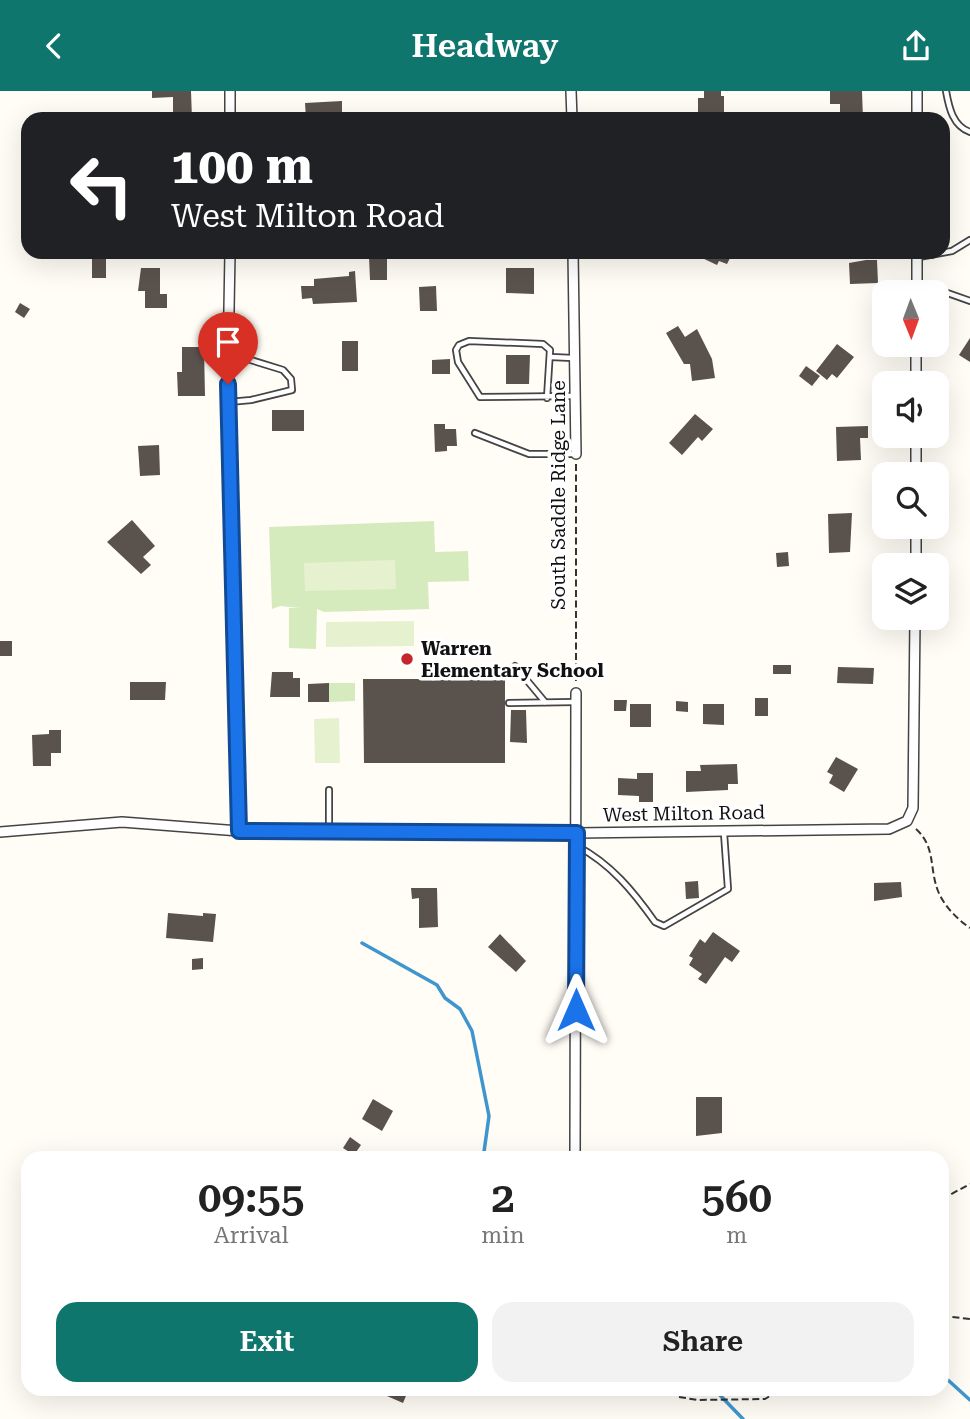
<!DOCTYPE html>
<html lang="en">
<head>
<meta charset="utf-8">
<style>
	body { margin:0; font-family:"Roboto Serif",serif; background:#f2f2f2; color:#222; height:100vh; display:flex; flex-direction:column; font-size:26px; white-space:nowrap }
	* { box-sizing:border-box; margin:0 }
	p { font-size:23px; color:#767676 }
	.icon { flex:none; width:38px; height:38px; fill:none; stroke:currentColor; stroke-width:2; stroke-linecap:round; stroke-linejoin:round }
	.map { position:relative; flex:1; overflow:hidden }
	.details { position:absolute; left:21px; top:1060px; width:928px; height:245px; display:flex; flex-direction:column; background:#fff; border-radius:21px; box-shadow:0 7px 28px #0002 }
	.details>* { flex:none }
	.hud { position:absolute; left:21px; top:21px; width:929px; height:147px; border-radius:21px; box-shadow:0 7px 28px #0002; background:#202124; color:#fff; overflow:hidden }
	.needle { width:46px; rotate:179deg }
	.buttons { position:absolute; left:872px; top:189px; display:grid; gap:14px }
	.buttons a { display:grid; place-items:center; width:77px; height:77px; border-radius:14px; background:#fff; box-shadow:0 7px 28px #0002; font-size:35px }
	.pin { position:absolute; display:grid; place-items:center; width:60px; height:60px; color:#fff; margin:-72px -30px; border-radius:50% 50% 50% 0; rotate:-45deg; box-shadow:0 0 7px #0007 }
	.pin .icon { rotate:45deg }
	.me { position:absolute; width:77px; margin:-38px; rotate:0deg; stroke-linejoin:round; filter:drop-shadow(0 0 5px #0008) }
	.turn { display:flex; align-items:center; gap:24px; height:147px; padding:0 35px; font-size:32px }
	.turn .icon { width:91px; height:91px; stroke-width:2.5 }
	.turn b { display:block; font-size:49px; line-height:60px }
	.eta { display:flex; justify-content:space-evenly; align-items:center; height:119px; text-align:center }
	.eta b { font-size:42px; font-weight:600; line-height:49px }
	.cta { display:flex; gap:14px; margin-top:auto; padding:14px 35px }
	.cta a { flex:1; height:80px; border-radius:21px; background:#0f766e; color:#fff; font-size:28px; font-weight:600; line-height:80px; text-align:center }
	.cta a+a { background:#f2f2f2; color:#222 }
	header { display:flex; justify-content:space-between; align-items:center; height:91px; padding:0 35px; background:#0f766e; color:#fff; font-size:32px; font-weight:600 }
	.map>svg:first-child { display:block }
	.green { fill:#d5ebbd }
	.pitch { fill:#e6f2cf }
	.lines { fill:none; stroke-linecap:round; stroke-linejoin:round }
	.stream { stroke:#3f96cf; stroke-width:3.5 }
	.building { fill:#5a524d }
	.lane-casing { stroke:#444; stroke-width:8 }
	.street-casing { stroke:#444; stroke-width:12 }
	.path { stroke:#333; stroke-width:2; stroke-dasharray:7 3.5; stroke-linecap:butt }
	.lane { stroke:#fff; stroke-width:4.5 }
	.street { stroke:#fff; stroke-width:9 }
	.route-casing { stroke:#114b97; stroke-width:18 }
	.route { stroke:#1a73e8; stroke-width:12 }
	.poi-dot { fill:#c4262e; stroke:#fff; stroke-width:2.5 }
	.labels { text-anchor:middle; stroke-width:7; stroke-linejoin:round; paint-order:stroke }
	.street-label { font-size:19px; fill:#111; stroke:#fff }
	.poi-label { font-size:19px; font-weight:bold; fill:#111; stroke:#fff; text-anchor:start }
</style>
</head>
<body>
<header><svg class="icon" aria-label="back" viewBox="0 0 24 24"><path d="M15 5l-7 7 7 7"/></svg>Headway<svg class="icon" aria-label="share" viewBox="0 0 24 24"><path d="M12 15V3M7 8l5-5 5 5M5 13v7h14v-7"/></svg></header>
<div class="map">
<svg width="970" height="1328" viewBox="0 0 970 1328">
	<rect width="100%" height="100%" fill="#fffdf5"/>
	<!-- green -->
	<g class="green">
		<polygon points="434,430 435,461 468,460 469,490 428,491 429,518 324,521 317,518 316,558 289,557 289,517 300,517 280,515 272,518 269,436"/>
		<polygon points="329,592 355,592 355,610 329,611"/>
	</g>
	<!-- pitch -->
	<g class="pitch">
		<polygon points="395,469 396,498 305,500 304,472"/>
		<polygon points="414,530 414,555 326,556 326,531"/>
		<polygon points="339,627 340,672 315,672 314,628"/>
	</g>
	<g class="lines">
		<!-- stream -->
		<g class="stream">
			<polyline points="362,852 437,894 445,907 460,918 472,940 489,1025 483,1068"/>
			<polyline points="942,1288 948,1289 970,1309"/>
			<polyline points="714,1298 743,1328"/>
		</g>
	</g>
	<!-- building -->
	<g class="building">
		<polygon points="152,0 191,0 192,28 173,28 173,6 152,7"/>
		<polygon points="704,0 721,0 721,5 724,5 724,28 698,26 698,7 704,7"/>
		<polygon points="830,0 862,0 863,28 834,28 834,25 840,24 840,13 830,13"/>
		<polygon points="342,10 342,28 306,28 305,12"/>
		<rect x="92" y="161" width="14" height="26"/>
		<polygon points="702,161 733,161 727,173 719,170 717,174 700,166"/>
		<polygon points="369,166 387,166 387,189 370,189"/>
		<polygon points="866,169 877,169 878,192 850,193 849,172"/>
		<polygon points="141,177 160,177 160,203 167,203 167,217 145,217 145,200 138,200"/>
		<polygon points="506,177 534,177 534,203 506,202"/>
		<polygon points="355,180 357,211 313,213 312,207 302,208 301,195 314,195 314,188 349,185 349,181"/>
		<polygon points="436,195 437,220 420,220 419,196"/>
		<polygon points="20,212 30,218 24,227 15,221"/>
		<polygon points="678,235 685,246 697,238 712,268 715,287 692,290 690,273 684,273 666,242"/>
		<polygon points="970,247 970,271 959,264"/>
		<rect x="342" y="250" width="16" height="30"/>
		<polygon points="837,253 854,266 837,287 832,283 827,289 816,280"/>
		<polygon points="182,256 204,256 205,305 178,305 177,281 182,281"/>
		<polygon points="506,264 530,264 529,293 506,293"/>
		<polygon points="450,268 450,283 432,283 432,269"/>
		<polygon points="806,275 820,285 812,295 799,285"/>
		<rect x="272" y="319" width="32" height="21"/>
		<polygon points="695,323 713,338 702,350 698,346 682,364 669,352"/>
		<polygon points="434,333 445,333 445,338 456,338 457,355 447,355 447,360 435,361"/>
		<polygon points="868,335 868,347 860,347 861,369 837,370 836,336"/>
		<polygon points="159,354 160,384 140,385 138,355"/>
		<polygon points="852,422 850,461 829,462 828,423"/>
		<polygon points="132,429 155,455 143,466 151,474 141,483 107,451"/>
		<polygon points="788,461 789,475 777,476 776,462"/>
		<rect x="0" y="550" width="12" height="15"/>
		<rect x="773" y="574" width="18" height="9"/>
		<polygon points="838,576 874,577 873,593 837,592"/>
		<polygon points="272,581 293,581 293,587 300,587 300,606 270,606"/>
		<polygon points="363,588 505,588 505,672 364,672"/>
		<polygon points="130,591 166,591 165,609 130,609"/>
		<polygon points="329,592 329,611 308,611 308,593"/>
		<rect x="755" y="607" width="13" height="18"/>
		<polygon points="614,609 627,609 626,620 614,620"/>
		<polygon points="676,610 688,611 688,621 676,620"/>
		<rect x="630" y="613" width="21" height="23"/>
		<polygon points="703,613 724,613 724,634 703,633"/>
		<polygon points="511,619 526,619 527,652 510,651"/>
		<polygon points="49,639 61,639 61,662 51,662 51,675 33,675 32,644 49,643"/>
		<polygon points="836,666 858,678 844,701 829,692 833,684 827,681"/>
		<polygon points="737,673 738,693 728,693 728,699 686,701 686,680 701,680 700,674"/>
		<polygon points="637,682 653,682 653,711 639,711 639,705 618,704 618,687 637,688"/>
		<polygon points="698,790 699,807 686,808 685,791"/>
		<polygon points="901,791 902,806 874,810 874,792"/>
		<polygon points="411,797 437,797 438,836 419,837 419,807 412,808"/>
		<polygon points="168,822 203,825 203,822 216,823 213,851 166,847"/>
		<polygon points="713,841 740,860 732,871 725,866 706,893 698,888 702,883 689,874 693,867 689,865 700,848 705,852"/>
		<polygon points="500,843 526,870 516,881 488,856"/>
		<polygon points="203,867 203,878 192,879 192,868"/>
		<polygon points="696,1006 722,1006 722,1042 696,1045"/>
		<polygon points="373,1008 393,1020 382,1040 362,1028"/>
		<polygon points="350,1046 361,1054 354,1064 343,1057"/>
		<polygon points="390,1298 413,1298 412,1302 408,1300 403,1312 387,1305"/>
	</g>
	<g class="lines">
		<defs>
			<g id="lane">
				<path d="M946,0c3,17 7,35 24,41"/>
				<polyline points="919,166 952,160 970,149"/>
				<polyline points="918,197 939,199 970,210"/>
				<polyline points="228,262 283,279 291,288 292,299 251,309 229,311"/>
				<polyline points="551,266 573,267"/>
				<polyline points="547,307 550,259 543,253 469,250 459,254 456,259 458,271 480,306 574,305"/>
				<polyline points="475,342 529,363 575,363"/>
				<polyline points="515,575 545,611"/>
				<polyline points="509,612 575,611"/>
				<polyline points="329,699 329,740"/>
				<path d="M577,755c34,18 56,45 78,76l9,4 64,-37 -4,-56"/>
			</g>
			<g id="street">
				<polyline points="230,0 230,28"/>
				<polyline points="571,0 572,28"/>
				<polyline points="917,28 917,0"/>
				<polyline points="230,161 228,275 239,740"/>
				<polyline points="573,161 576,363"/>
				<polyline points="917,201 917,161"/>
				<polyline points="916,292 916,254"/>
				<polyline points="916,383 916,345"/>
				<polyline points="916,474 916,436"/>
				<polyline points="0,741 122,731 239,740 577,742 889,738 907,730 913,717 915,527"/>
				<polyline points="575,1068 576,602"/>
			</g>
		</defs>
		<!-- lane casing -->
		<use href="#lane" class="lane-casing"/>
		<!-- street casing -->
		<use href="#street" class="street-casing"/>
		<!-- path -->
		<g class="path">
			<polyline points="576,590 576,372"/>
			<path d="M916,738c20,18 13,39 22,62 6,15 19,28 32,37"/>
			<polyline points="942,1108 970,1093"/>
			<polyline points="942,1225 970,1228"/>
			<polyline points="679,1306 698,1309 765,1308 781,1298"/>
		</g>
		<!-- lane -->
		<use href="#lane" class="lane"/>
		<!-- street -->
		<use href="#street" class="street"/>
	</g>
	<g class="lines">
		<defs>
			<polyline id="route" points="228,293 239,740 577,742 576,919"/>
		</defs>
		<!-- route casing -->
		<use href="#route" class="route-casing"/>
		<!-- route -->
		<use href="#route" class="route"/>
	</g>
	<!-- markers -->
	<circle class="poi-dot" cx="407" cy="568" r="7"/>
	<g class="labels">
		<!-- street labels -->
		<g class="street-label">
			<text transform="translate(558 404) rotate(-90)" y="7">South Saddle Ridge Lane</text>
			<text transform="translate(684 722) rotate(-1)" y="7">West Milton Road</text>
		</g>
		<!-- poi labels -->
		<g class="poi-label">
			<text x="421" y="564">Warren<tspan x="421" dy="22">Elementary School</tspan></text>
		</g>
	</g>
</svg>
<div class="buttons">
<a><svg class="needle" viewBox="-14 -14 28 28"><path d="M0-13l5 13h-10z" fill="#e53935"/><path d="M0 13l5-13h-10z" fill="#767676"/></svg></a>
<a><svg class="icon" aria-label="sound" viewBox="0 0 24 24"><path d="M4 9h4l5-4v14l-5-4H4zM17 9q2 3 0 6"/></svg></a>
<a><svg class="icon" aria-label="search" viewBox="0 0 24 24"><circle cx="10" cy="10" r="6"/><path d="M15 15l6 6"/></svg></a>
<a><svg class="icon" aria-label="layers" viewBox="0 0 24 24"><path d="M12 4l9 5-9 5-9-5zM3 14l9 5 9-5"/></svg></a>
</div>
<div class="pin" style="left:228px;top:293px;background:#d93025"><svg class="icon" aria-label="arrive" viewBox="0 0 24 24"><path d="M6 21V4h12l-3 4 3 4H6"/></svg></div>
<svg class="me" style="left:576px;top:919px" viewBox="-20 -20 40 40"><path d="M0-17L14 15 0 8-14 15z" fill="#1a73e8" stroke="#fff" stroke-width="4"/></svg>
<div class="hud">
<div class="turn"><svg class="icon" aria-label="left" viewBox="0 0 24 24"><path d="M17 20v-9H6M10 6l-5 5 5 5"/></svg><div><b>100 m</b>West Milton Road</div></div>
</div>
<section class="details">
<div class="eta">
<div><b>09:55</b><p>Arrival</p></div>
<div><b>2</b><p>min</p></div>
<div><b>560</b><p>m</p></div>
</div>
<div class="cta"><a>Exit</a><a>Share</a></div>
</section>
</div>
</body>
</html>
